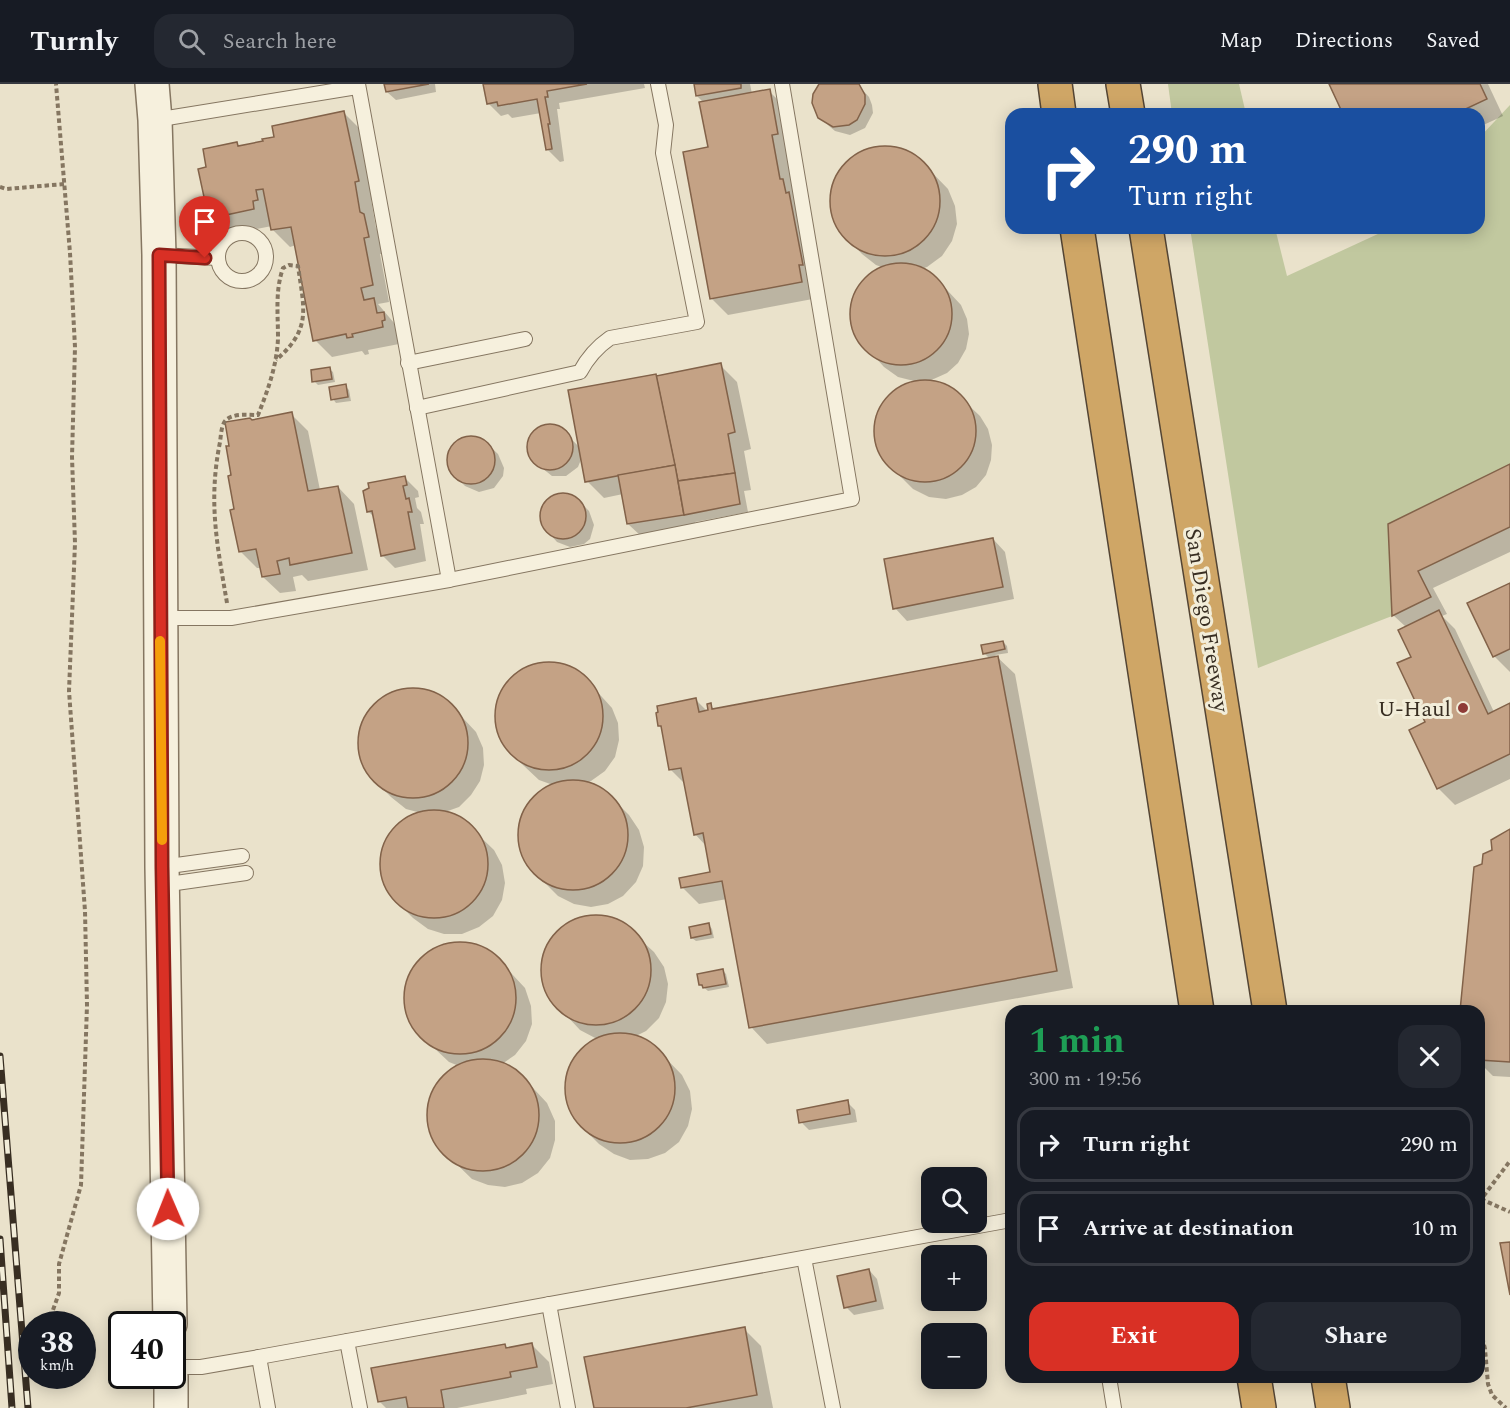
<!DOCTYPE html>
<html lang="en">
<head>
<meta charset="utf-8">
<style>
	body { margin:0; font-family:Spectral,serif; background:#242831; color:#f1f3f6; height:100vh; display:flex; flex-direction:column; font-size:22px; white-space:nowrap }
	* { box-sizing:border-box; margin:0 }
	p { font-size:20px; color:#9ea1a6 }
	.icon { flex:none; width:33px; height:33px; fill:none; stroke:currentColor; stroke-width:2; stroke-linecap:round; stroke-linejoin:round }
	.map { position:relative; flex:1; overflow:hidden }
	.side { position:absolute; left:1005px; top:921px; width:480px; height:378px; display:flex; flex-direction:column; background:#171b24; border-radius:18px; box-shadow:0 3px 15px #0003 }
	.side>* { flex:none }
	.banner { position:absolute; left:1005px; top:24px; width:480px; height:126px; border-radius:18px; box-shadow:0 3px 15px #0003; background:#1a4fa0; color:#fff; overflow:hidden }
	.buttons { position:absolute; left:921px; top:1083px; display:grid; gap:12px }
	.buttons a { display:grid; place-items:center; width:66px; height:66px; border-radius:12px; background:#171b24; box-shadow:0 3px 15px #0003; font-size:30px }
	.speed { position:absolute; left:18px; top:1227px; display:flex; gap:12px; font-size:30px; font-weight:700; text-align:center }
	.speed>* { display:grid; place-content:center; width:78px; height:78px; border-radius:50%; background:#171b24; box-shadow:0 3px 15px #0003; line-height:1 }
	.speed small { font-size:15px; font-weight:400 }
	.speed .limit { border:3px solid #111; border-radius:9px; background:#fff; color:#111 }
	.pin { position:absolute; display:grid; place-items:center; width:51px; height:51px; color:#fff; margin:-62px -26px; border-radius:50% 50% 50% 0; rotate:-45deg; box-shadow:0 0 6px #0007 }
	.pin .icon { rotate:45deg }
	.me { position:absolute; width:66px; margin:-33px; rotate:359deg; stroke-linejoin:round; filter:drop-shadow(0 0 4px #0008) }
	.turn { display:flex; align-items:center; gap:21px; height:126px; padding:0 24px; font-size:27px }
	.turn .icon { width:78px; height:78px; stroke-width:2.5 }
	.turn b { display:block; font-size:42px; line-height:51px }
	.round { display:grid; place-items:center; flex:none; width:63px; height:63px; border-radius:18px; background:#242831 }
	.summary { display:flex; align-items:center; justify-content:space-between; height:102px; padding:0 24px }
	h1 { font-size:36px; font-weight:700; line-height:45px; color:#1e9e55 }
	.cta { display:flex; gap:12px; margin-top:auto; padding:12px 24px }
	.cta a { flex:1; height:69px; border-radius:18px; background:#d93025; color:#fff; font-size:24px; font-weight:700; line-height:69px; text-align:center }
	.cta a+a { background:#242831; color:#f1f3f6 }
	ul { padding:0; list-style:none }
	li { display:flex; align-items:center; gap:18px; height:75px; margin:0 12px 9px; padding:0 12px; border:3px solid #363941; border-radius:18px }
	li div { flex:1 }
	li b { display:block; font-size:22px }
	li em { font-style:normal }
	header { display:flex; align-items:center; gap:36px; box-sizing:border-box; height:84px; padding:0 30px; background:#171b24; border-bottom:2px solid #363941 }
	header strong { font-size:28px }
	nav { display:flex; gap:33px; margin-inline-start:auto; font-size:21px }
	.search { width:420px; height:54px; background:#242831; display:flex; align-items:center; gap:15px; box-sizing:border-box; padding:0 21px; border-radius:18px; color:#9ea1a6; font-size:22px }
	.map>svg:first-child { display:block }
	.green { fill:#c1c89f }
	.shadow { fill:#0003 }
	.building { fill:#c4a285; stroke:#826249; stroke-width:1.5 }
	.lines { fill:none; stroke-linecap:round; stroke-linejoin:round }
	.service-casing { stroke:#857661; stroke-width:16 }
	.tertiary-casing { stroke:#857661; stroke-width:36 }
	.motorway-casing { stroke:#544534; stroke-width:36 }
	.path { stroke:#857661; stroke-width:4; stroke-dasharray:4.5 3; stroke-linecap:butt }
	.service { stroke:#f6f0dd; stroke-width:14 }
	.tertiary { stroke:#f6f0dd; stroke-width:33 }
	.motorway { stroke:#cfa666; stroke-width:33 }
	.rail-casing { stroke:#382e22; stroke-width:7 }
	.rail { stroke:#f2edd9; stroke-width:4.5; stroke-dasharray:14; stroke-linecap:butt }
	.route-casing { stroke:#8d1f18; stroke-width:15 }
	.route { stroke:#d93025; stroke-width:10 }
	.slow { stroke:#f59e0b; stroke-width:10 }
	.poi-dot { fill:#8e3b37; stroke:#f2edd9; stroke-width:2 }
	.labels { text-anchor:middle; stroke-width:6; stroke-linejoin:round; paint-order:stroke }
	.street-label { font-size:22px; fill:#382e22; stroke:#f2edd9 }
	.poi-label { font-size:22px; fill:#382e22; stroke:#f2edd9; text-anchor:end }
</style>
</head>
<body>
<header>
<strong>Turnly</strong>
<div class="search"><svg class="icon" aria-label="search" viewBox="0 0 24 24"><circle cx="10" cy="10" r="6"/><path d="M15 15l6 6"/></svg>Search here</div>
<nav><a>Map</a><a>Directions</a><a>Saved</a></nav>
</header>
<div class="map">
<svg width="1510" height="1324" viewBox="0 0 1510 1324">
	<rect width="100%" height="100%" fill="#eae2cb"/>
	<!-- green -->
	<g class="green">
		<polygon points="1168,0 1239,0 1246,30 1172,30"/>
		<polygon points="1510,21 1510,380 1388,440 1392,532 1258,584 1190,144 1275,144 1287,192 1380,149 1385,144 1479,144 1479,54"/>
	</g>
	<!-- shadow -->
	<g class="shadow">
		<polygon points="386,0 435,0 436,8 396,16 387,8"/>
		<polygon points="485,0 644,0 645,4 559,19 560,25 557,25 564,77 560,78 547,65 541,29 512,34 508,30 501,32 488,19"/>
		<polygon points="695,0 750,0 752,10 769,7 786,24 818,214 728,231 711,214 709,65 704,19 697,12"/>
		<polygon points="821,0 857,0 869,13 872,21 873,29 865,44 850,51 835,47 829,42 820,33"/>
		<polygon points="1331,0 1488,0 1503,32 1479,43 1479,30 1345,30"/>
		<polygon points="344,29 361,46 375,114 371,115 376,144 381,149 385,170 380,170 389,218 378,220 400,246 399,260 368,266 369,270 365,271 362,267 332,273 315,256 296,161 290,163 273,146 272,142 230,150 208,126 208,85 236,59 240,63 275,54"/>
		<polygon points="884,63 902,66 918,74 948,105 955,122 957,140 952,157 942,172 927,183 921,185 933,191 961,221 967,235 969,250 966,265 958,279 947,289 927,298 936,299 950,305 962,315 980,332 988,345 992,361 991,376 986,391 976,403 962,411 946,415 929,413 913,405 883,375 876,360 875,343 879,326 889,312 903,303 918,298 898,293 884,283 856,252 851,235 852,218 859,202 871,190 884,184 876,181 862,170 845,152 836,137 832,120 833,103 840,87 852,75 867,66"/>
		<polygon points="720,281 737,298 751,365 744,367 751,406 744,407 748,428 695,438 695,443 641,452 628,440 623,410 604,414 587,397 582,373 578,383 566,392 552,392 537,380 529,368 528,362 533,349 545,341 560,343 580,364"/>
		<polygon points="329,285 333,288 335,298 318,301 314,297"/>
		<polygon points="345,302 349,306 351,317 336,319 333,315"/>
		<polygon points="291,330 308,347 320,406 338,403 354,420 368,486 308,497 302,491 293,493 296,507 280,509 263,493 261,484 257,484 240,467 231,363 252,337"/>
		<polygon points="468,353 483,356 498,370 504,384 503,392 494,404 479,408 465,402 456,393 449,380 449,373 455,360"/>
		<polygon points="1510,383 1510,468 1433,504 1447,530 1442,532 1455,545 1494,628 1510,621 1510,695 1455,721 1438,704 1427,639 1406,543 1393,531 1389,441"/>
		<polygon points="405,394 418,407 419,413 415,414 417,424 421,428 424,440 420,440 426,477 395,484 382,471 375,434 368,427"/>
		<polygon points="560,411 567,411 580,418 589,427 594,441 590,455 584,460 570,463 557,458 549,449 542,437 543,423 547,417"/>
		<polygon points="993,455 1005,468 1014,515 907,537 895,524"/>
		<polygon points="1510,500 1510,588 1494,572"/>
		<polygon points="1003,558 1007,562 1008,569 995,571 1015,590 1073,904 767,960 751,943 727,815 699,820 682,803 711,789 706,762 695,750 686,701 670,685 663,645 660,642 696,616 710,630 710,621 715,626 990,575 984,569"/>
		<polygon points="552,580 569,584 583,592 612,624 618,639 619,656 615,673 605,687 591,697 585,699 596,702 611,713 629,731 639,746 644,763 643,782 636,798 623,812 608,820 591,823 574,820 558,812 528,782 521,766 518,749 522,732 530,717 543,705 553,701 539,696 508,667 499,651 495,634 498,616 506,600 520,588 535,581"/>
		<polygon points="416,605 433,609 448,618 476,648 483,664 484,681 480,697 471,711 459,723 445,728 463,736 494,766 502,781 505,799 502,816 493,832 479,843 462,850 444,850 428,845 413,834 395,816 386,802 381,786 382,769 388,753 399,740 413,731 421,729 406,725 391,713 374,696 363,680 359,662 361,644 369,627 383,614 400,606"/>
		<polygon points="1510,747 1510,993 1493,992 1479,978 1479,927 1461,927 1483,781"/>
		<polygon points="587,833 605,833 622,839 654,868 664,883 668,900 666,918 659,934 646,947 636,952 652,960 682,991 690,1007 692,1025 688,1042 679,1058 665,1069 648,1075 630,1076 614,1070 599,1060 581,1042 571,1028 566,1010 567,993 573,976 585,963 597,955 580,946 551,915 544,898 542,881 547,864 557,849 571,839"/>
		<polygon points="709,841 712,845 714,854 696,857 692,854"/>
		<polygon points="463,860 481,863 496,873 525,904 531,922 532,940 526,957 515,971 502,980 517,987 534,1005 547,1019 555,1037 555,1056 550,1074 538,1089 522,1099 505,1103 488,1101 472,1095 442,1066 433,1051 429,1035 430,1018 437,1002 448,989 459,982 449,978 417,948 409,932 405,915 408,897 416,881 429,869 445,862"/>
		<polygon points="723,887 726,890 729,903 708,907 701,901"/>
		<polygon points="847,1018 855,1026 857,1038 809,1046 801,1038"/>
		<polygon points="869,1186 877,1195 884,1225 854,1231 846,1223"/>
		<polygon points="744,1245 761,1262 773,1324 596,1324"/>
		<polygon points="504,1261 508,1265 532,1261 549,1278 553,1300 526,1305 527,1310 457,1324 386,1324 379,1317"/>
	</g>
	<!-- building -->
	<g class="building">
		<polygon points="384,0 429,0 386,8"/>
		<polygon points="483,0 587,0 547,7 548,13 545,13 550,40 548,40 552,65 546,66 537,15 498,22 497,18 487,20"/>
		<polygon points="694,0 741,0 741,4 696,12"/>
		<polygon points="819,0 859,0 865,11 865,20 857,36 849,41 833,43 818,34 812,19 813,10"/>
		<polygon points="1329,0 1480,0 1487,15 1455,30 1343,30"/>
		<polygon points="770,5 778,50 772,51 780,95 783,95 786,109 789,108 803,181 799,181 802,198 710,215 683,68 708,63 699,18"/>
		<polygon points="344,27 359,97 355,98 360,128 364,130 369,153 364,154 373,201 361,204 364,216 374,214 377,229 384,228 385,236 382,237 383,243 352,250 353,253 347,254 346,250 313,257 291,143 271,146 263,105 256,106 258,116 253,117 254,125 212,134 210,126 207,127 198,85 206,83 203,65 237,58 238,62 263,57 262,55 274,53 272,42"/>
		<circle cx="885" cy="117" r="55"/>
		<circle cx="901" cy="230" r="51"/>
		<polygon points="721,279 735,348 728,350 735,389 678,397 656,292"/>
		<polygon points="330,283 332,295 312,298 311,286"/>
		<polygon points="656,290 675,381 585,398 568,306"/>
		<circle cx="925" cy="347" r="51"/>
		<polygon points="346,300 348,313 331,316 329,303"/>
		<polygon points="292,328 308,407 338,402 352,469 290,481 289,474 277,477 280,490 262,493 256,465 239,468 230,426 234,425 228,392 231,391 226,362 229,362 225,338 250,334 252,336"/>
		<circle cx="550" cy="363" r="23"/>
		<circle cx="471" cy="376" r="24"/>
		<polygon points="1510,380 1510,443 1418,487 1431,513 1392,532 1388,440"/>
		<polygon points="675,381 684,431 627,440 618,391"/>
		<polygon points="735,389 740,420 684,431 678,397"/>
		<polygon points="405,392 407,401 403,402 406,415 409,414 412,428 408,428 415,465 381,472 372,427 367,428 363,407 369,404 368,399"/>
		<circle cx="563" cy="432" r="23"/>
		<polygon points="993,454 1003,503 893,525 884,475"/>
		<polygon points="1510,499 1510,565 1493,573 1467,519"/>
		<polygon points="1439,526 1488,630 1510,619 1510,670 1437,705 1409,646 1425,638 1397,579 1411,573 1398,546"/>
		<polygon points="1003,557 1005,565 983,570 981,561"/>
		<polygon points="998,572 1057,887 749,944 722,797 681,804 679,794 710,788 703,749 694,751 681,684 669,686 661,642 658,642 656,629 658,628 657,622 696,614 699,628 708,626 707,620 711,619 712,625"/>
		<circle cx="549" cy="632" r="54"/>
		<circle cx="413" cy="659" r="55"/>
		<circle cx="573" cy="751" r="55"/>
		<circle cx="434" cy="780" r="54"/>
		<polygon points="1510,745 1510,978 1479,976 1479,927 1460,927 1474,783 1482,780 1483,770 1492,766 1491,756"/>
		<circle cx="596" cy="886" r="55"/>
		<polygon points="709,839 711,850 691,854 689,843"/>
		<circle cx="460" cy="914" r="56"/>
		<polygon points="723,885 726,900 703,904 702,901 699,901 697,890"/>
		<circle cx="620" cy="1004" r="55"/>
		<circle cx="483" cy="1031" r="56"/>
		<polygon points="848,1016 850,1030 799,1039 797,1026"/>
		<polygon points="1510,1158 1510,1211 1500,1159"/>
		<polygon points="869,1185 876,1217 844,1224 837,1192"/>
		<polygon points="745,1243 757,1311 686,1324 594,1324 584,1273"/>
		<polygon points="532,1259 537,1283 510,1288 511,1293 441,1306 444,1324 408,1324 406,1313 378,1318 371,1284 505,1260 506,1264"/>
	</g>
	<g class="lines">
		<defs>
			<g id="service">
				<polyline points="358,0 449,496"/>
				<polyline points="155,36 357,3"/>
				<circle cx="242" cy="173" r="24"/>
				<polyline points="159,171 218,174"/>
				<polyline points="408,279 525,255"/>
				<path d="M417,324l163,-36c8,-15 17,-25 30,-34l87,-16 -34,-169 3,-28 -8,-41"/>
				<polyline points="160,534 231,534 449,496 852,415 782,0"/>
				<polyline points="162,783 242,772"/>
				<polyline points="162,801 246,789"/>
				<polyline points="804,1174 833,1324"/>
				<polyline points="549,1220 568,1324"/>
				<polyline points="347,1257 360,1324"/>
				<polyline points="259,1273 1011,1136"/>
				<polyline points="172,1283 201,1283 259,1273 268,1324"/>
				<polyline points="1109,1293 1114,1324"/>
			</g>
			<g id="tertiary">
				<polyline points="152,0 155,36 159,171 162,783 170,1240"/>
				<polyline points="171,1292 171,1324"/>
			</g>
			<g id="motorway">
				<polyline points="1055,0 1059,30"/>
				<polyline points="1123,0 1128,30"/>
				<polyline points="1077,144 1197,927"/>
				<polyline points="1146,144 1270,927"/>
				<polyline points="1254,1293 1259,1324"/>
				<polyline points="1328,1293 1333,1324"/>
			</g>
		</defs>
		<!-- service casing -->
		<use href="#service" class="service-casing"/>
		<!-- tertiary casing -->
		<use href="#tertiary" class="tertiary-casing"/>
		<!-- motorway casing -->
		<use href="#motorway" class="motorway-casing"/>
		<!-- path -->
		<g class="path">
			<polyline points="0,103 6,105 65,100"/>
			<path d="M227,519c-10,-59 -19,-101 -7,-161 1,-6 1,-17 6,-22 8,-7 22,-5 32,-5 10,-25 19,-50 20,-77 0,-25 -3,-47 5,-70l6,-3 9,1c6,43 14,63 -22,94"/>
			<polyline points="1481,1115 1510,1128"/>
			<polyline points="1479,1118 1510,1077"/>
			<polyline points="1479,1239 1485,1265 1488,1300 1492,1311 1506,1324"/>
			<polyline points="48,1240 59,1209 59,1180 81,1101 87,921 85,827 69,607 75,459 72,373 75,263 70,169 56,0"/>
		</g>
		<!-- service -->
		<use href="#service" class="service"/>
		<!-- tertiary -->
		<use href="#tertiary" class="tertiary"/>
		<!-- motorway -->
		<use href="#motorway" class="motorway"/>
		<defs>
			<g id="rail">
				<polyline points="0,972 28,1324"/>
				<polyline points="0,1155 12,1324"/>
			</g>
		</defs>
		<!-- rail casing -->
		<use href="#rail" class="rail-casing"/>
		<!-- rail -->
		<use href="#rail" class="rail"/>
	</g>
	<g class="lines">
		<defs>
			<polyline id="route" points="168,1125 162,783 159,171 205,174"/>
		</defs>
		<!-- route casing -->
		<use href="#route" class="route-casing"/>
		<!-- route -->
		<use href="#route" class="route"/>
		<!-- slow -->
		<polyline class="slow" points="160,557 162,756"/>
	</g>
	<!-- markers -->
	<circle class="poi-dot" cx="1463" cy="624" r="6"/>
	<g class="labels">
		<!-- street labels -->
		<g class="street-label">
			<text transform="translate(1208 536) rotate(81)" y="8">San Diego Freeway</text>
		</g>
		<!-- poi labels -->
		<g class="poi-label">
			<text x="1451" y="632">U-Haul</text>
		</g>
	</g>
</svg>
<div class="buttons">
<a><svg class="icon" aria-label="search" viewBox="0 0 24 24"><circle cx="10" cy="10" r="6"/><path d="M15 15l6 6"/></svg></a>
<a>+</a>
<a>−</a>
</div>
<div class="speed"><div>38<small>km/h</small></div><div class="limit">40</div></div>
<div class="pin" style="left:205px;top:174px;background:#d93025"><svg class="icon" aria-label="arrive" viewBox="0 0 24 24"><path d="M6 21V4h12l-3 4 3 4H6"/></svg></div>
<svg class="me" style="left:168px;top:1125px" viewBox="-20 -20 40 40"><circle r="19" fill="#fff"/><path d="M0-13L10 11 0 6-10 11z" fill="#d93025"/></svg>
<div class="banner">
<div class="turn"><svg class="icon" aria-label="right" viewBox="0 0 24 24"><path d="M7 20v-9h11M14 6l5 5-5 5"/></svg><div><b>290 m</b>Turn right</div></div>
</div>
<section class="side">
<div class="summary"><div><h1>1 min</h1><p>300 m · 19:56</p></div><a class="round"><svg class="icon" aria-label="close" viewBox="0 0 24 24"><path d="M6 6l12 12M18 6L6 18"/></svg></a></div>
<ul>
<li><svg class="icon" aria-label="right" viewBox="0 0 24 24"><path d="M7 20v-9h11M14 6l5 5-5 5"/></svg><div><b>Turn right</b></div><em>290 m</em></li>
<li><svg class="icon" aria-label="arrive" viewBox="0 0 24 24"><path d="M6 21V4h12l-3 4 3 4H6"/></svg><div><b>Arrive at destination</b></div><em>10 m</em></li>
</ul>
<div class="cta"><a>Exit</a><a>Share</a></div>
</section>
</div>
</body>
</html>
